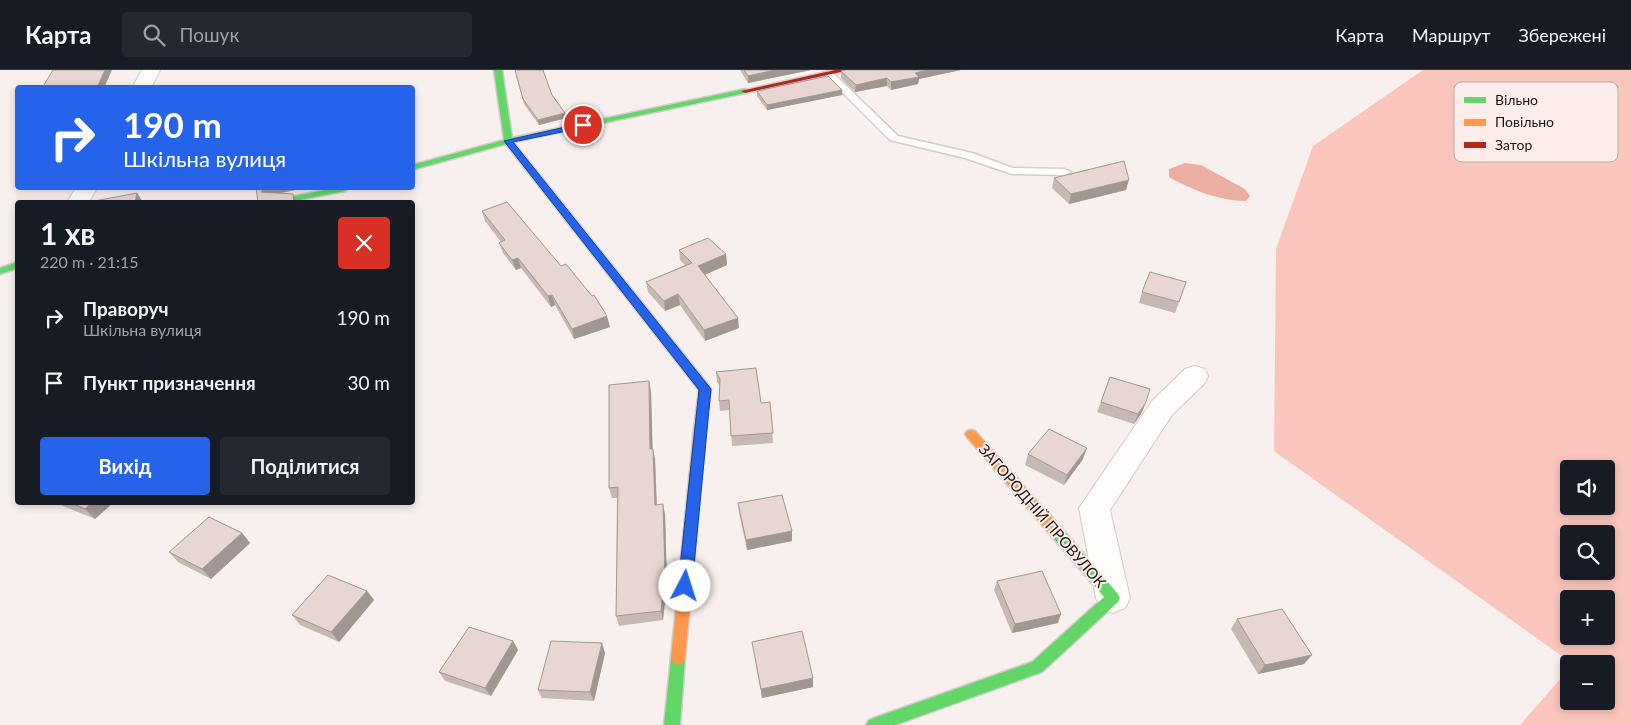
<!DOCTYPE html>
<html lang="uk">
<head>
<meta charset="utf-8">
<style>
	body { margin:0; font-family:Lato,sans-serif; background:#242831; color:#f1f3f6; height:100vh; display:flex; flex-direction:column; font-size:19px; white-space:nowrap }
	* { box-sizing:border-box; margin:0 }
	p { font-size:16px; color:#9ea1a6 }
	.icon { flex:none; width:28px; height:28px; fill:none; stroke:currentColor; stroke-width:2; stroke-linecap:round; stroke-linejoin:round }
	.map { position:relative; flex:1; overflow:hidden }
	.side { position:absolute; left:15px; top:130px; width:400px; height:305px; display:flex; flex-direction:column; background:#171b24; border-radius:5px; box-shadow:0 2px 8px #0003 }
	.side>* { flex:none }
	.guide { position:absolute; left:15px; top:15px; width:400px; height:105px; border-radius:5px; box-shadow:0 2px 8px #0003; background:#2563eb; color:#fff; overflow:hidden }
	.buttons { position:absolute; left:1560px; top:390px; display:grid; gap:10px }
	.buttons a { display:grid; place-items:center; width:55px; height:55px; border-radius:5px; background:#171b24; box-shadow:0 2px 8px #0003; font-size:25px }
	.pin { position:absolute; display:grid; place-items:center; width:42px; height:42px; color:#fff; margin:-21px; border:2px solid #fff; border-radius:50%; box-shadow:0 1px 5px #0007 }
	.me { position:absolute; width:55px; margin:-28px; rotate:5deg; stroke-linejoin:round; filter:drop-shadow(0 0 4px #0008) }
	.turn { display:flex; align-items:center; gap:18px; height:105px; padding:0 25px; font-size:22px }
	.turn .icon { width:65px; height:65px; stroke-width:2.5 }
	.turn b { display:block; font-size:35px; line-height:42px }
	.round { display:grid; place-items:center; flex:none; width:52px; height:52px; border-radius:5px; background:#242831 }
	.overview { display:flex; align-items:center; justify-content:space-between; height:85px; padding:0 25px }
	h1 { font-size:30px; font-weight:700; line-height:38px }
	.action { display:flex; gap:10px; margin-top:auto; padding:10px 25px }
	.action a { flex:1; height:58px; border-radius:5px; background:#2563eb; color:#fff; font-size:20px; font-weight:700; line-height:58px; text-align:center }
	.action a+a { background:#242831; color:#f1f3f6 }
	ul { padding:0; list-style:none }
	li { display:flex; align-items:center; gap:15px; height:65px; padding:0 25px }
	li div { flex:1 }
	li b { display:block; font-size:19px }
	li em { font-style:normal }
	header { display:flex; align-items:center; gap:30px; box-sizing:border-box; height:70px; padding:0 25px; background:#171b24; border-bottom:1px solid #363941 }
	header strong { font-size:24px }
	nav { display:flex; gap:28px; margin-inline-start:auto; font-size:18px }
	.search { width:350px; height:45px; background:#242831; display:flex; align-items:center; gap:12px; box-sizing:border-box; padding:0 18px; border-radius:5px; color:#9ea1a6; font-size:19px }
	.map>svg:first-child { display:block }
	.forest { fill:#fac6bc; fill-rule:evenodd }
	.water { fill:#edaea2 }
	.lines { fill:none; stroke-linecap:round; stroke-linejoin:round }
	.lane-casing { stroke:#d2cccb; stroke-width:3 }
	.street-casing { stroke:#d2cccb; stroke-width:2 }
	.fast-casing { stroke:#d2cccb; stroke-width:3 }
	.slow-casing { stroke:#d2cccb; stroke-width:3 }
	.jam-casing { stroke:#d2cccb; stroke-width:3 }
	.lane { fill:#fefdfc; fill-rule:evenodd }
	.street { fill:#fefdfc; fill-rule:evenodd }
	.fast { fill:#63d668; fill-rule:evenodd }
	.slow { fill:#ff974d; fill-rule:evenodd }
	.jam { fill:#b3261e; fill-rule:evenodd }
	.wall { fill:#c8b8b5 }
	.shaded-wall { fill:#a29693 }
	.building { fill:#e8d6d2; stroke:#a29693 }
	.route { fill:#2563eb; stroke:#184099 }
	.labels { text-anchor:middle; stroke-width:4; stroke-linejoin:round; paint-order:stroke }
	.street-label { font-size:15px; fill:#1b1615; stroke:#fcedea }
	.key { fill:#fcedea; stroke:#b8acaa; stroke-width:1 }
	.key-label { font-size:14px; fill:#1b1615 }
</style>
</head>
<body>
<header>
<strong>Карта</strong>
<div class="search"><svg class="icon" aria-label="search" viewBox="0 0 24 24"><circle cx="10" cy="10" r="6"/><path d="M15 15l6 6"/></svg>Пошук</div>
<nav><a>Карта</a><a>Маршрут</a><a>Збережені</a></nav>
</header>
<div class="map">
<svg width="1631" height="655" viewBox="0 0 1631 655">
	<rect width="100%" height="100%" fill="#f8f0ee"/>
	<!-- forest -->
	<path class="forest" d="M1423,0h208v655h-111l49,-56v32h37v-37h-33l-299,-213 2,-202 37,-103zM1569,399h37v37h-37zM1569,464h37v37h-37zM1569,529h37v37h-37z"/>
	<!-- water -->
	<path class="water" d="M1185,93l16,2 44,24 5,7 -4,5c-26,0 -54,-11 -77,-24v-8z"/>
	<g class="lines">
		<defs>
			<polygon id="lane" points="829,1 832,2 898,66 972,83 1013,98 1065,99 1071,102 1065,105 1012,104 965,88 890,70 826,6 826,2"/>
			<g id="street">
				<polygon points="142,0 160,0 151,18 132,18"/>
				<polygon points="76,118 97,118 89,132 67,132"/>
				<polygon points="1195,296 1205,299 1208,306 1205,313 1172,345 1110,440 1130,528 1125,538 1113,543 1101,538 1096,528 1079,438 1152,331 1185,299"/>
			</g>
			<g id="fast">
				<polygon points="494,0 502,0 512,68 745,19 749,21 745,23 513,72 709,316 711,319 704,363 696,363 694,360 699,320 506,74 412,100 412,95 504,70"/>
				<polygon points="335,118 349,118 345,121 289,132 275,132 279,129"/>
				<polygon points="18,192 18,198 0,204 0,198"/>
				<polygon points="1053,453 1058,454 1118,524 1120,528 1118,532 1042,602 895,655 866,655 869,650 874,648 1032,592 1104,527 1048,462 1047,458 1048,454"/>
				<polygon points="678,581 683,583 685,588 680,655 664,655 671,588 673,583"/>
			</g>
			<g id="slow">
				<polygon points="700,356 704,357 706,360 685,588 683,593 678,595 673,593 671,588 694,360 696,357"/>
				<polygon points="971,360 975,361 1058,454 1059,458 1058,462 1053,463 1048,462 967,367 965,364 967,361"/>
			</g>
			<polygon id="jam" points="835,0 850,0 745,23 741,21"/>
		</defs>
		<!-- lane casing -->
		<use href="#lane" class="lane-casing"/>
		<!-- street casing -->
		<use href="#street" class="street-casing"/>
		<!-- fast casing -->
		<use href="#fast" class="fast-casing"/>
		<!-- slow casing -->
		<use href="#slow" class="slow-casing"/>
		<!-- jam casing -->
		<use href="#jam" class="jam-casing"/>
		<!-- lane -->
		<use href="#lane" class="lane"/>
		<!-- street -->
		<use href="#street" class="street"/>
		<!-- fast -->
		<use href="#fast" class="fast"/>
		<!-- slow -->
		<use href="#slow" class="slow"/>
		<!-- jam -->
		<use href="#jam" class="jam"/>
	</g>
	<!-- wall -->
	<g class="wall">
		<polygon points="740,0 811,0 748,13"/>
		<polygon points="845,0 961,0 919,9 918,14 891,20 887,16 855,22 841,8 841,1"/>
		<polygon points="516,6 552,25 565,43 566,48 539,55 524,34"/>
		<polygon points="757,21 842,25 767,40 757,26"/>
		<polygon points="1054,108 1126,120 1069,134 1052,118"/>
		<polygon points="482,141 610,257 574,269 555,235 551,237 521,198 516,200 503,183 499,173 501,172 485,151"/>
		<polygon points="679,180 726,184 727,195 705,205 739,258 705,271 680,235 665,241 648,222 646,212 685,195 680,190"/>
		<polygon points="1142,222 1179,232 1175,243 1139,233"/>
		<polygon points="716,302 761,333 770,332 773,373 732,376 730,340 720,341 719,331 720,316 717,312"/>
		<polygon points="1110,307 1146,332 1142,342 1134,354 1097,342"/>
		<polygon points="651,321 652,379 655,389 657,435 665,444 667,513 663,550 619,556 616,546 617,428 612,428 609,418"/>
		<polygon points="1028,384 1083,389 1064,415 1025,395"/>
		<polygon points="60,432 114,432 95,449 63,436"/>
		<polygon points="738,433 792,461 792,471 747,480 739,443"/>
		<polygon points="242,463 250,473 211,509 178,492 169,482"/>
		<polygon points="997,511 1058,553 1012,563 994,520"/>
		<polygon points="367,521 374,530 339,572 300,555 292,545"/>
		<polygon points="1237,549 1304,594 1258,604 1231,559"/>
		<polygon points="513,571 518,580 491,626 445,611 439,602"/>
		<polygon points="752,572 813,608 813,617 762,628"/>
		<polygon points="605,583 594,631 542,628 538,620"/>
	</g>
	<!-- shaded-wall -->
	<g class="shaded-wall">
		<polygon points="105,0 112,0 104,18 97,18"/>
		<polygon points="776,0 811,0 748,13 748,6"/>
		<polygon points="929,0 961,0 919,9 918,14 891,20 891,12 915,3"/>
		<polygon points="887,8 887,16 855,22 856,15"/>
		<polygon points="842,20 842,25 767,40 767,35"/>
		<polygon points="565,43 566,48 539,55 538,50"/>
		<polygon points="1129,110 1126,120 1069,134 1071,124"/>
		<polygon points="264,118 295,118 296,120 271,125 261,122"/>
		<polygon points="137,123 143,132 135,132"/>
		<polygon points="293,124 297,132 294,132"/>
		<polygon points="726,184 727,195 699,207 698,196"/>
		<polygon points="518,188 521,198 516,200 512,190"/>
		<polygon points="678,224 680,235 665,241 664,231"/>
		<polygon points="552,225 555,235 551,237 548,226"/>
		<polygon points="607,246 610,257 574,269 572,259"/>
		<polygon points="738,248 739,258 705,271 704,260"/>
		<polygon points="649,311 651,321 653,390 650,379"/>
		<polygon points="1146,332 1142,342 1134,354 1138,344"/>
		<polygon points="1087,378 1083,389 1064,415 1067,405"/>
		<polygon points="653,379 655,389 657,445 655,435"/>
		<polygon points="93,432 114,432 95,449 85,439"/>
		<polygon points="663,434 665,444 667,513 663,550 661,541"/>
		<polygon points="792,461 792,471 747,480 746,470"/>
		<polygon points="242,463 250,473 211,509 202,499"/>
		<polygon points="367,521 374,530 339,572 331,562"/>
		<polygon points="1061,544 1058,553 1012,563 1015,554"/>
		<polygon points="513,571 518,580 491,626 485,618"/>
		<polygon points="602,573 605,583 594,631 590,622"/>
		<polygon points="1312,585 1304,594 1258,604 1265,595"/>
		<polygon points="813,608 813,617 762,628 761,619"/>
	</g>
	<!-- building -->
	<g class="building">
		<polygon points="53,0 105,0 97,18 42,18"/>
		<polygon points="515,0 543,0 552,25 565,43 538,50 523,29"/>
		<polygon points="744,0 776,0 748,6"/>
		<polygon points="845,0 929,0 915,3 919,7 891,12 887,8 856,15 841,1"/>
		<polygon points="828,6 842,20 767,35 757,21"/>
		<polygon points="1124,91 1129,110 1071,124 1054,108"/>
		<polygon points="256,118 264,118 261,122 293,124 294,132 258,132"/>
		<polygon points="137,123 135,132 89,132"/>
		<polygon points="507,132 561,196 566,194 592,226 594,225 607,246 572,259 552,225 548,226 518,188 512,190 499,173 505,170 482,141"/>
		<polygon points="708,168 726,184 698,196 738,248 704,260 678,224 664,231 646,212 692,193 679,180"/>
		<polygon points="1150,202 1186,212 1179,232 1142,222"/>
		<polygon points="756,298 761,333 770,332 773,363 731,366 729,330 719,331 720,309 716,302"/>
		<polygon points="1110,307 1150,319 1146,332 1138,344 1101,332"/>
		<polygon points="649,311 650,379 653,379 655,435 663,434 665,503 661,541 616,546 618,417 609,418 609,315"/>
		<polygon points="1049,359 1087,378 1067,405 1028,384"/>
		<polygon points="782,425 792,461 746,470 738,433"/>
		<polygon points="69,432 93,432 85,439"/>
		<polygon points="209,447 242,463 202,499 169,482"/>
		<polygon points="1042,501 1061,544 1015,554 997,511"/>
		<polygon points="328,505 367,521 331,562 292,545"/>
		<polygon points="1282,539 1312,585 1265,595 1237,549"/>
		<polygon points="469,557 513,571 485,618 439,602"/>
		<polygon points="802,561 813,608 761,619 752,572"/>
		<polygon points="551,571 602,573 590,622 538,620"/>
	</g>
	<!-- route -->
	<polygon class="route" points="583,53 586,54 586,57 513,72 711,319 692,516 690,520 685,522 680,520 678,516 699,320 504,71"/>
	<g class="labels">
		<!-- street labels -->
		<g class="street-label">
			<text transform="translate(1042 446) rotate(49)" y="5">ЗАГОРОДНІЙ ПРОВУЛОК</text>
		</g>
	</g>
	<!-- legend -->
	<rect x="1454" y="12" width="164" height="80" rx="8" class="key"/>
	<rect x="1464" y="27" width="22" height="6" fill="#63d668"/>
	<rect x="1464" y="49" width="22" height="7" fill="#ff974d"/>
	<rect x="1464" y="72" width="22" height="6" fill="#b3261e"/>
	<g class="key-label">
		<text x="1495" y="35">Вільно</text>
		<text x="1495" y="57">Повільно</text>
		<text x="1495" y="80">Затор</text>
	</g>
</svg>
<div class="buttons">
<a><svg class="icon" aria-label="sound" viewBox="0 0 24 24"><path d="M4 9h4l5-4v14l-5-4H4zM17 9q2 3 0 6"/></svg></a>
<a><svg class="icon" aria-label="search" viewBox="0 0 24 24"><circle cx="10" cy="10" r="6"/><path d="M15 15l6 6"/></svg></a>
<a>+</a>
<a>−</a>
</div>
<div class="pin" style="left:583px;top:55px;background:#d93025"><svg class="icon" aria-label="arrive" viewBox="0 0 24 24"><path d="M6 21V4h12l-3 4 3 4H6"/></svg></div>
<svg class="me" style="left:685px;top:516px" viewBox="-20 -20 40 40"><circle r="19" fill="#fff"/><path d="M0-13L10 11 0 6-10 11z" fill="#2563eb"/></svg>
<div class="guide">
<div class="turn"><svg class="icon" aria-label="right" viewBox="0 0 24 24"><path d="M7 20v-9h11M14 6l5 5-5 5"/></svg><div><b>190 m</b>Шкільна вулиця</div></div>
</div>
<section class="side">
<div class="overview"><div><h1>1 хв</h1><p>220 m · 21:15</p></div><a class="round" style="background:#d93025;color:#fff"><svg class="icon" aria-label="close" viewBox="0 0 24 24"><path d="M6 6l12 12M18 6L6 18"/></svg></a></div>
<ul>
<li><svg class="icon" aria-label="right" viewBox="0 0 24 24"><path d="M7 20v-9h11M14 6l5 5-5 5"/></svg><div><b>Праворуч</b><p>Шкільна вулиця</p></div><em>190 m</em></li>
<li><svg class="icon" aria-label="arrive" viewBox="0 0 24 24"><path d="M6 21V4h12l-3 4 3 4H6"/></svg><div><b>Пункт призначення</b></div><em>30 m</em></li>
</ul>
<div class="action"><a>Вихід</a><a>Поділитися</a></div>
</section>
</div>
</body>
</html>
